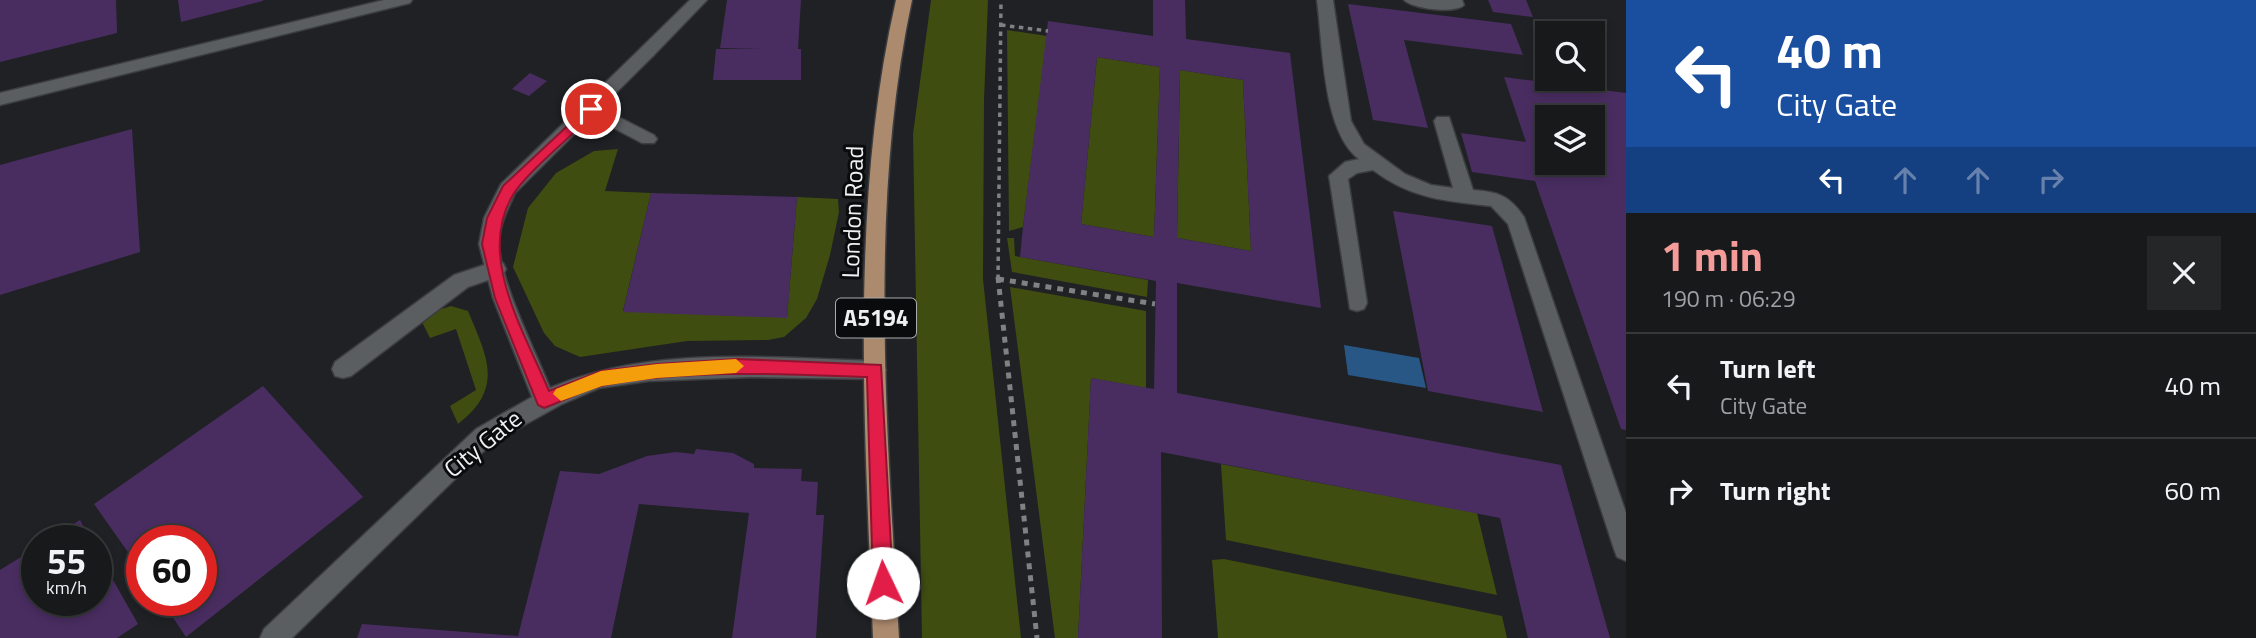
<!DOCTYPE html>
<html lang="en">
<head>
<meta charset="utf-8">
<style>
	body { margin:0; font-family:"Titillium Web",sans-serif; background:#242628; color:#f1f3f6; height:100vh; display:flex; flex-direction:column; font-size:26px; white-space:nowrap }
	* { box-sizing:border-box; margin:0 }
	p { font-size:23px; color:#9ea0a3 }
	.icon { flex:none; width:38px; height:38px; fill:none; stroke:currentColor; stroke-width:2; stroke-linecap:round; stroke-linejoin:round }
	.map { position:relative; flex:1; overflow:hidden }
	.details { display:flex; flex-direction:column; background:#17191b; width:630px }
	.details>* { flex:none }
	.guide { background:#1a4fa0; color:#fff; overflow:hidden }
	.controls { position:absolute; left:1535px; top:21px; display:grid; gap:14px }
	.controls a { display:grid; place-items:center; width:70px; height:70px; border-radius:0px; background:#17191b; box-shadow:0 4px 10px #0003,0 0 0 2px #36383a; font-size:35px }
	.speed { position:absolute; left:21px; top:525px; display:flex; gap:14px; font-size:35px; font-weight:700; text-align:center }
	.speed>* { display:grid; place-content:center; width:91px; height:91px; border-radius:50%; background:#17191b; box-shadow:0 4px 10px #0003,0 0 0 2px #36383a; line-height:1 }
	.speed small { font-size:18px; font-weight:400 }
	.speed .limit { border:10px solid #d22; background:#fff; color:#111 }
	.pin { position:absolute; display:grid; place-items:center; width:60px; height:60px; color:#fff; margin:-30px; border:4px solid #fff; border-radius:50%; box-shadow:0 2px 7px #0007 }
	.me { position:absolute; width:77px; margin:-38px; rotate:357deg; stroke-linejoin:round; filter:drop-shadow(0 0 5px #0008) }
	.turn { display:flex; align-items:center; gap:24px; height:147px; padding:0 35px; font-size:32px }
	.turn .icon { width:91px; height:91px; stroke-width:2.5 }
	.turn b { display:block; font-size:49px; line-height:60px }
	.lanes { display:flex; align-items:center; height:66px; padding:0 35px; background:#0003; justify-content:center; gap:35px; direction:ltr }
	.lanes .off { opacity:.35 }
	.round { display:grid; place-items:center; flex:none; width:74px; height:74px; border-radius:0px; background:#242628 }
	.overview { display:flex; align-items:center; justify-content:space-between; height:119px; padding:0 35px }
	h1 { font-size:42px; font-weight:700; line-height:52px; color:#f59b99 }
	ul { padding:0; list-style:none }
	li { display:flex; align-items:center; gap:21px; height:105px; padding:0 35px; border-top:2px solid #36383a }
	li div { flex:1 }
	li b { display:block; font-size:26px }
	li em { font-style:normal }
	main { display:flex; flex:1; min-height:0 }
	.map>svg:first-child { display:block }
	.green { fill:#3f4d11 }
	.water { fill:#285785 }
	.building { fill:#492d61; fill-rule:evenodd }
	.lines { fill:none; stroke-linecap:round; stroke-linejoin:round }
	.lane-casing { stroke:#3b3d40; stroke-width:3 }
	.street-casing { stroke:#3b3d40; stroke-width:3 }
	.primary-casing { stroke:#3b3d40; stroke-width:3 }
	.path-far1 { stroke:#7f8183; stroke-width:3.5; stroke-dasharray:4.5 4.5; stroke-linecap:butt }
	.path { stroke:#7f8183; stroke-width:5; stroke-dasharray:6 6; stroke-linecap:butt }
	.lane { fill:#5b5e61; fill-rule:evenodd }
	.street { fill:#5b5e61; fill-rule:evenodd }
	.primary { fill:#ac8a6d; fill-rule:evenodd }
	.route { fill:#e11d48; stroke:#92132f; stroke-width:2 }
	.slow { fill:#f59e0b }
	.labels { text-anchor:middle; stroke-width:6; stroke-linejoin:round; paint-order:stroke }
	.shield { fill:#0a0b0c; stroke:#aaabad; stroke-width:2 }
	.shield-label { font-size:23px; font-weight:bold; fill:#eef0f2 }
	.street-label { font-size:24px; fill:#eef0f2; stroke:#0a0b0c }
</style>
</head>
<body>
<main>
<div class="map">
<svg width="1626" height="638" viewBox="0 0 1626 638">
	<rect width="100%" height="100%" fill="#1f2124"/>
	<!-- green -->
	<g class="green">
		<polygon points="931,0 988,0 984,100 983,279 1021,638 922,638 913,134"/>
		<polygon points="1007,30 1047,36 1023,227 1009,231"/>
		<polygon points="1097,57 1160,67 1154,237 1081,224"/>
		<polygon points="1180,70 1243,80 1251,251 1177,238"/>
		<polygon points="618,149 605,191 651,193 623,311 787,317 797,197 838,199 839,212 830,255 817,299 806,318 784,337 768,340 687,341 580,357 555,346 544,333 513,267 528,208 556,173 594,151"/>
		<polygon points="1007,238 1014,238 1015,256 1148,280 1147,297 1012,272"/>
		<polygon points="1010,287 1146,311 1146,388 1091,378 1078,638 1055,638"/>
		<path d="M451,306l17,5c19,46 37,77 -10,113l-8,-18 26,-16 -20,-61 -26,9 -8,-16 4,-8z"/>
		<polygon points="1221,464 1477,513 1497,595 1226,540"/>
		<polygon points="1224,559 1502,616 1507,638 1218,638 1212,560"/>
	</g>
	<!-- water -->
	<polygon class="water" points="1344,345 1419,358 1426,388 1348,375"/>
	<!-- building -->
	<g class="building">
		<polygon points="0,0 116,0 117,33 0,62"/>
		<polygon points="178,0 263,0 263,1 181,22"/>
		<polygon points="727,0 801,0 798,49 801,49 801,80 713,80 716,49 763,49 720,48"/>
		<path d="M1153,0h32l1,39 104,14 31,255 -144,-25v110l384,72 49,173h-82l-28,-120 -339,-66 1,186h-84l13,-260 63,11 2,-108 -136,-24 3,-30 25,-206 105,15zM1097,57l63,10 -6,170 -73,-13zM1180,70l63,10 8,171 -74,-13z"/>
		<polygon points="1488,0 1526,0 1533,17 1493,12"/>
		<polygon points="1348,4 1511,24 1523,55 1404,40 1428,128 1373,120"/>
		<polygon points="530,73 547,81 529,96 512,89"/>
		<path d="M1504,77l122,16v337l-5,-1 -86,-248 -63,-9 -11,-39 65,9zM1547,117h45v46h-45z"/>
		<polygon points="132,129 140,252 0,295 0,165"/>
		<polygon points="651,193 797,197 787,318 623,312"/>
		<polygon points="1393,211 1492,226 1543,412 1428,391"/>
		<polygon points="263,386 363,497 186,637 161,600 201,600 201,541 142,541 142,572 94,504"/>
		<polygon points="696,449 733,453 754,464 754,468 802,469 801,481 818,482 816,515 824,515 816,638 732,638 749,513 639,504 611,638 357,638 362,624 518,636 560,471 599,474 647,456 676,452 694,454"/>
		<polygon points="80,520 91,541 46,541"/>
		<polygon points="37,547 37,600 96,600 96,550 138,624 117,638 0,638 0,570"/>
	</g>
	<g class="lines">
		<defs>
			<g id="lane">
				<polygon points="384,0 412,0 410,3 0,105 0,93"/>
				<polygon points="690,0 707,0 653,56 641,56 641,48"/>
				<path d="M1317,0h16l18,121 13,23 41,30 26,11 22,3 -19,-67 3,-4h12l24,73c25,2 36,5 51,27l102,296v48l-9,-4 -3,-8 -106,-325 -17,-18c-46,-5 -79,-7 -118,-36l-16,3 -9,6 19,124 -3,6 -7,2 -7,-2 -21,-133 16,-14 14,-3c-37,-28 -36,-115 -42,-159z"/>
				<path d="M1404,0h58l2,5c-9,9 -51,4 -60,-5z"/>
				<polygon points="591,103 654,135 657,139 654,143 642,143 585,113 582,109"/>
				<polygon points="496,261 503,263 506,269 503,275 468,287 351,376 343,378 335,376 332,369 335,362 454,275"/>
			</g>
			<path id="street" d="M647,47l8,5 -2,4 -138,137c-7,16 -17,34 -16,52 2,39 36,105 51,143 100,-43 218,-30 325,-27l8,2 3,7 -3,7 -8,2 -123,-2 -104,4 -49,7 -37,16 -70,39 -200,195h-32l4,-9 212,-200 56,-32 -39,-99 -14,-54 5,-26 17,-34 140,-136z"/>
			<path id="primary" d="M896,0h16c-44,206 -25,429 -13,638h-26c-8,-209 -24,-433 23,-638z"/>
		</defs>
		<!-- lane casing -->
		<use href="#lane" class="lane-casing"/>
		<!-- street casing -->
		<use href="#street" class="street-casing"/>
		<!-- primary casing -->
		<use href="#primary" class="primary-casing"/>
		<!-- path-far1 -->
		<g class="path-far1">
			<polyline points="1001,25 1048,31"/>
			<polyline points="998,279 1001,0"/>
		</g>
		<!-- path -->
		<g class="path">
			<polyline points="998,277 1037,638"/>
			<polyline points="998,279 1155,304"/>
		</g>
		<!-- lane -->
		<use href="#lane" class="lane"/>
		<!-- street -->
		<use href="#street" class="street"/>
		<!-- primary -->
		<use href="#primary" class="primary"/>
	</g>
	<!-- route -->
	<path class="route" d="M591,104l7,5 -2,3c-21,21 -70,61 -83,83 -37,61 12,138 36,196l52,-20 56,-7 80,-5 144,6 12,218 -3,7 -7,3 -7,-3 -3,-7 -6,-206c-87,-3 -176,-8 -262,8 -21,4 -41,16 -61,23l-6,-3 -43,-107 -13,-54 5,-26 16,-32z"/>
	<!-- slow -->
	<polygon class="slow" points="736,359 744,366 736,373 657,378 602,386 561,401 553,394 556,389 601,371 657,364"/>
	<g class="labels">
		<!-- shield labels -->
		<rect class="shield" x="836" y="298.5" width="80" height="39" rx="5"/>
		<g class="shield-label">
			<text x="876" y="326">A5194</text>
		</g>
		<!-- street labels -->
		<g class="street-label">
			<text transform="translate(853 212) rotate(-88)" y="8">London Road</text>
			<text transform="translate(483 444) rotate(-39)" y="8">City Gate</text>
		</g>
	</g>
</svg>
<div class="controls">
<a><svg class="icon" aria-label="search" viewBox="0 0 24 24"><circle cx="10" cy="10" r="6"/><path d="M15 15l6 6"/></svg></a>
<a><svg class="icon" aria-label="layers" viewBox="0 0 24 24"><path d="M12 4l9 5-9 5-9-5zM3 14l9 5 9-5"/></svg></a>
</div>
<div class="speed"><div>55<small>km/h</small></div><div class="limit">60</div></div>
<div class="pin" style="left:591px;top:109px;background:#d93025"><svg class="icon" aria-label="arrive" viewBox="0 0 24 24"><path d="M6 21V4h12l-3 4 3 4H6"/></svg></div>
<svg class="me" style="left:883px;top:583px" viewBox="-20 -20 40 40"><circle r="19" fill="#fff"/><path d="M0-13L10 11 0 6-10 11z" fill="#e11d48"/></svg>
</div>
<section class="details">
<div class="guide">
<div class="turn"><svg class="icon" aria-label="left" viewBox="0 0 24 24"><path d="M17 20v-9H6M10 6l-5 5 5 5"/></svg><div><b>40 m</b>City Gate</div></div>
<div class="lanes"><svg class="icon" aria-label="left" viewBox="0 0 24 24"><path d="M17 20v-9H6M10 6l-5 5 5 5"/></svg><svg class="icon off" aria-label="ahead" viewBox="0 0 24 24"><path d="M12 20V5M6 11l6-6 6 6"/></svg><svg class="icon off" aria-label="ahead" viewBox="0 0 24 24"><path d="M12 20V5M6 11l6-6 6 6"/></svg><svg class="icon off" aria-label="right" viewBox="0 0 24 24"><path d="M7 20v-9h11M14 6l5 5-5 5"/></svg></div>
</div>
<div class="overview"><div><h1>1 min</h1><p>190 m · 06:29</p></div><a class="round"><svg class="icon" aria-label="close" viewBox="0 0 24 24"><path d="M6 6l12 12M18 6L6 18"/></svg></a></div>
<ul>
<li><svg class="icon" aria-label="left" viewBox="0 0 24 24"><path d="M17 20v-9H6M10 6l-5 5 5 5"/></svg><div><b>Turn left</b><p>City Gate</p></div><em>40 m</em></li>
<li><svg class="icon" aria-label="right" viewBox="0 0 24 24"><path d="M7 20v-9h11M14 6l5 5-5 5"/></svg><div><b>Turn right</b></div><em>60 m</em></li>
</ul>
</section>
</main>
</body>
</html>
